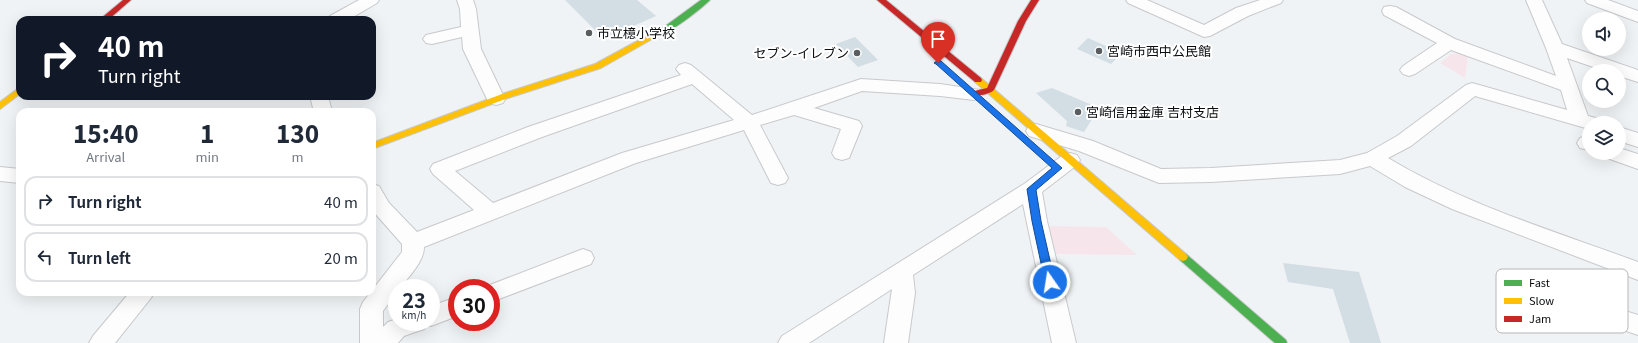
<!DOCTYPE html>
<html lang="en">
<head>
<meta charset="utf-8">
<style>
	body { margin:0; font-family:Georgia,"Noto Sans JP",serif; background:#f2f2f3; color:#1f2937; height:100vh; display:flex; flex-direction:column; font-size:15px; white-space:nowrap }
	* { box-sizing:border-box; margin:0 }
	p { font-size:13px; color:#747a83 }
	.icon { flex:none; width:22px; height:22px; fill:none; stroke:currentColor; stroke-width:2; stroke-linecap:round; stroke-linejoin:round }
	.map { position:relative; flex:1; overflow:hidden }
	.panel { position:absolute; left:16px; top:108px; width:360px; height:188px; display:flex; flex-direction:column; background:#fff; border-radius:12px; box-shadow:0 4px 16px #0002 }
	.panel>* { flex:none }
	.guide { position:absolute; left:16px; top:16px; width:360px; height:84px; border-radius:12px; box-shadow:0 4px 16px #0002; background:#111827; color:#fff; overflow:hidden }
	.tools { position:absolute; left:1582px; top:12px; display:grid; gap:8px }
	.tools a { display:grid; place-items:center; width:44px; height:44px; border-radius:50%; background:#fff; box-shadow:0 4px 16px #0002; font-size:20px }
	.speed { position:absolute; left:388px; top:279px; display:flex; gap:8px; font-size:20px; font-weight:700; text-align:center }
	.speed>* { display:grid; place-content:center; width:52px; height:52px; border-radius:50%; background:#fff; box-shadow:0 4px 16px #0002; line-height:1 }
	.speed small { font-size:10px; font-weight:400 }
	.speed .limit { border:6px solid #d22; background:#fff; color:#111 }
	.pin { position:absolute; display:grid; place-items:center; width:34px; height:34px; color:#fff; margin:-41px -17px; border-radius:50% 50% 50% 0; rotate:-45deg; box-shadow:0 0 4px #0007 }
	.pin .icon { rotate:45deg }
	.me { position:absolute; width:44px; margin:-22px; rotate:347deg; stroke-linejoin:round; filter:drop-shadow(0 0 3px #0008) }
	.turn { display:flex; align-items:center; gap:14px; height:84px; padding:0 16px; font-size:18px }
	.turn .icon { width:52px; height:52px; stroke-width:2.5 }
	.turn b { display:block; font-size:28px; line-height:34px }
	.eta { display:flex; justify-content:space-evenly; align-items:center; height:68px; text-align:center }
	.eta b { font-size:24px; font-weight:800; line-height:28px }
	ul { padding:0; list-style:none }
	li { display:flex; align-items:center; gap:12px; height:50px; margin:0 8px 6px; padding:0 8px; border:2px solid #e0e1e3; border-radius:12px }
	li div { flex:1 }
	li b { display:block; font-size:15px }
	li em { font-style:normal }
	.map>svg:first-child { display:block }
	.green { fill:#f6e6eb }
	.building { fill:#d2dde4 }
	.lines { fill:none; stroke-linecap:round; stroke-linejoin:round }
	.street-casing { stroke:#c7c9cb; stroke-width:2 }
	.fast-casing { stroke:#c7c9cb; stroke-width:2 }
	.slow-casing { stroke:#c7c9cb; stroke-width:2 }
	.jam-casing { stroke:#c7c9cb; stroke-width:2 }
	.street { fill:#fdfdfe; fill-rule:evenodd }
	.fast { fill:#4caf50; fill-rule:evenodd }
	.slow { fill:#ffc107; fill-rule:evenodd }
	.jam { fill:#c62828; fill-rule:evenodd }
	.route { fill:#1a73e8; stroke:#114b97 }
	.poi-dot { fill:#5a5d5f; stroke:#fff; stroke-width:1.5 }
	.labels { text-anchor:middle; stroke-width:4; stroke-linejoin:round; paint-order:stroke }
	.poi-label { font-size:13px; fill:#0a0c0e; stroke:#fff; text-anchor:start }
	.key { fill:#fff; stroke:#b6b6b7; stroke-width:1 }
	.key-label { font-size:11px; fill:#0a0c0e }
</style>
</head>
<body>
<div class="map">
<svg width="1638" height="343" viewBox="0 0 1638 343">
	<rect width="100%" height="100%" fill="#f0f3f5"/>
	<!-- green -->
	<g class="green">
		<polygon points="1458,53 1468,56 1465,78 1440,63 1451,54"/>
		<polygon points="1049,226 1106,227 1137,255 1055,254"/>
	</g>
	<!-- building -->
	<g class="building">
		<polygon points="565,0 637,0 656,16 604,39"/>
		<polygon points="855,37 878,60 858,67 836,44"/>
		<polygon points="1088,38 1122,53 1111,64 1077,49"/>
		<polygon points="1052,88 1099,108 1084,132 1066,126 1067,121 1036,93"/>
		<polygon points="1283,263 1359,272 1381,343 1350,343 1333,289 1288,282"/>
	</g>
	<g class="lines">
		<defs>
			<g id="street">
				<polygon points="359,0 379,0 377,3 348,20 328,20 330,16"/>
				<polygon points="457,0 473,0 476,9 481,49 505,99 503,103 496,105 489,103 487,99 463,49 462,37 432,44 426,43 423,39 426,35 461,27 460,9"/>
				<polygon points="1126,0 1147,0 1204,25 1236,8 1260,0 1283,0 1281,3 1248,16 1210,36 1204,37 1128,3"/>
				<path d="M1526,0h16l20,44 76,26v12l-19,-6v-5h-14l-38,-13 21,58 8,2 2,5h-9v6l-114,-33 -64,50 -23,12c78,47 166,73 250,104v18l-186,-71 -47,-22 -35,-21 -30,8 -129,8 -52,1 -80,-32 -50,-15 -3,-5 3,-5 7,-2 57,17 68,28 50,-1 129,-8 27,-7 30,-17 69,-51 6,-2 95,27 -6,-20 -110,-40 -36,24 -6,2 -6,-2 -3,-4 3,-4 34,-23 -53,-28 -2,-4 2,-4 6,-1 6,1 59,32 101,37 -10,-28z"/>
				<polygon points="1585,0 1608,0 1638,11 1638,22 1587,3"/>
				<path d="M685,63l6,2 61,50 109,-36 79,5 40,6 3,4 -3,4 -6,2 -34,-4 -78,-5 -48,17 45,13 3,5 -13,32 -7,2 -7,-2 -3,-5 9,-24 -47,-14 -34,10 28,53 -3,5 -7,2 -7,-2 -27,-53 -108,33 -212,84c0,15 -15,29 -24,41h-3v4l-14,19v16l5,-5 9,-3v3h34v-16l26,-9v19l-26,10 -4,-2 -3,5 -20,7 -6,7h-38v-34l3,-7 39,-50v-8l-30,-34v-26l7,2 10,17 28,29 57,-22 -41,-36 -3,-5 3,-5 95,-37 153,-52 -5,-6 3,-4zM692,84l42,36 -112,33 -129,50 -38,-32 87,-34z"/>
				<polygon points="310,96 328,96 332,112 314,112"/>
				<polygon points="1619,127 1638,133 1638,147 1619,141"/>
				<polygon points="1587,136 1589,136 1589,150 1580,148 1577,143 1580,138"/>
				<polygon points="1619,148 1638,154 1638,169 1607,158 1604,153 1619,153"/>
				<polygon points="1070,153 1077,155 1080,160 1077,165 1042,192 1047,221 1076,343 1052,343 1023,204 913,275 915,293 908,343 884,343 892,289 809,343 778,343 782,336 1024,184 1063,155"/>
				<polygon points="0,167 20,169 20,183 0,181"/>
				<polygon points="583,249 591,252 594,258 591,264 499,299 491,302 491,288 482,288"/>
				<polygon points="130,292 154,292 151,298 115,343 89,343 93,336"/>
				<polygon points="1578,296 1638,315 1638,335 1570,312 1567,305 1570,298"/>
			</g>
			<g id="fast">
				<path d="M701,0h9c-8,8 -45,38 -56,36v-4l10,-5z"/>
				<polygon points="1183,253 1186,254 1286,340 1287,343 1275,343 1180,260 1178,257 1180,254"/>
			</g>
			<g id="slow">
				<polygon points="654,32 657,32 661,34 601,68 508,98 372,149 372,143 502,94 595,64"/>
				<polygon points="978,77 981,78 1186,254 1188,257 1186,260 1183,261 1180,260 975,82 974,80 975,78"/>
				<polygon points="20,87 20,94 0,109 0,102"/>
			</g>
			<g id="jam">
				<polygon points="123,0 131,0 108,20 99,20"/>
				<polygon points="877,0 886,0 981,78 982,80 981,82 975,82"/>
				<path d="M1031,0h8l-13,21 -32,69c-4,4 -14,6 -20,5l-1,-2 1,-2 13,-3 31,-67z"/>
			</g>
		</defs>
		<!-- street casing -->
		<use href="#street" class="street-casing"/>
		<!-- fast casing -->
		<use href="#fast" class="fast-casing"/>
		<!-- slow casing -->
		<use href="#slow" class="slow-casing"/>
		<!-- jam casing -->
		<use href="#jam" class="jam-casing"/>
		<!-- street -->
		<use href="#street" class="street"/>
		<!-- fast -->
		<use href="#fast" class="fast"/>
		<!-- slow -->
		<use href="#slow" class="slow"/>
		<!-- jam -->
		<use href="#jam" class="jam"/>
	</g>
	<!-- route -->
	<polygon class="route" points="938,60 941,61 1062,168 1036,190 1041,221 1055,282 1054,285 1047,285 1045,282 1032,221 1027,189 1052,168 936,64 934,63"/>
	<!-- markers -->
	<g class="poi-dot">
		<circle cx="589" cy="33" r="4"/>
		<circle cx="1099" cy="51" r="4"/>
		<circle cx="857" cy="53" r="4"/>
		<circle cx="1078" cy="112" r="4"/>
	</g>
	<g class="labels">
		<!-- poi labels -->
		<g class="poi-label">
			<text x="597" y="38">市立檍小学校</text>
			<text x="1107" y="56">宮崎市西中公民館</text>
			<text x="849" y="58" text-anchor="end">セブン-イレブン</text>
			<text x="1086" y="117">宮崎信用金庫 吉村支店</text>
		</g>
	</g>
	<!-- legend -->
	<rect x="1496" y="269" width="132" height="64" rx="6" class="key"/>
	<rect x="1504" y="280" width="18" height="6" fill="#4caf50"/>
	<rect x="1504" y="298" width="18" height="6" fill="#ffc107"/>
	<rect x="1504" y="316" width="18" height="6" fill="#c62828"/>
	<g class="key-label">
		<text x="1529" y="287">Fast</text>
		<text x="1529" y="305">Slow</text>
		<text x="1529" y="323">Jam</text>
	</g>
</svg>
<div class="tools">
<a><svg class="icon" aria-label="sound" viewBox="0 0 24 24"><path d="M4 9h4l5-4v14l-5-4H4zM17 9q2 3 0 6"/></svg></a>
<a><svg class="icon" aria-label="search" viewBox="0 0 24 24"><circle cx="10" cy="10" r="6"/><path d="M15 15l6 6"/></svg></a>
<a><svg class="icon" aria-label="layers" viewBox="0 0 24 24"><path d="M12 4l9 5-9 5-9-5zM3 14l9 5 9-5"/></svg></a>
</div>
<div class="speed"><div>23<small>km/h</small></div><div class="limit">30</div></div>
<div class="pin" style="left:938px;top:63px;background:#d93025"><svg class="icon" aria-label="arrive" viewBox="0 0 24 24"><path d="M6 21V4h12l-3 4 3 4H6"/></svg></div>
<svg class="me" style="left:1050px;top:282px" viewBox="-20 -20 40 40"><circle r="17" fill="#1a73e8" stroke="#fff" stroke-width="3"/><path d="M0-11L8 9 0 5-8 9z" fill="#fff"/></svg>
<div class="guide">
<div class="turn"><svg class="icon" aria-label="right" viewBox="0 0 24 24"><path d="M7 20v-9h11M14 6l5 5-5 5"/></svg><div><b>40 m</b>Turn right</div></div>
</div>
<section class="panel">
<div class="eta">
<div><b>15:40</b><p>Arrival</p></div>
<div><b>1</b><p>min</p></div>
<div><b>130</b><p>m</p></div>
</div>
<ul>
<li><svg class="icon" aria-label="right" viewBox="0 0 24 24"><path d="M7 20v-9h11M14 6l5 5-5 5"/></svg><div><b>Turn right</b></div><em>40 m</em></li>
<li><svg class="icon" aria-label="left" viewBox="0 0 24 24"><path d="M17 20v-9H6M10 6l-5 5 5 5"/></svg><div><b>Turn left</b></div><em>20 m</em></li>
</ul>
</section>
</div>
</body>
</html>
